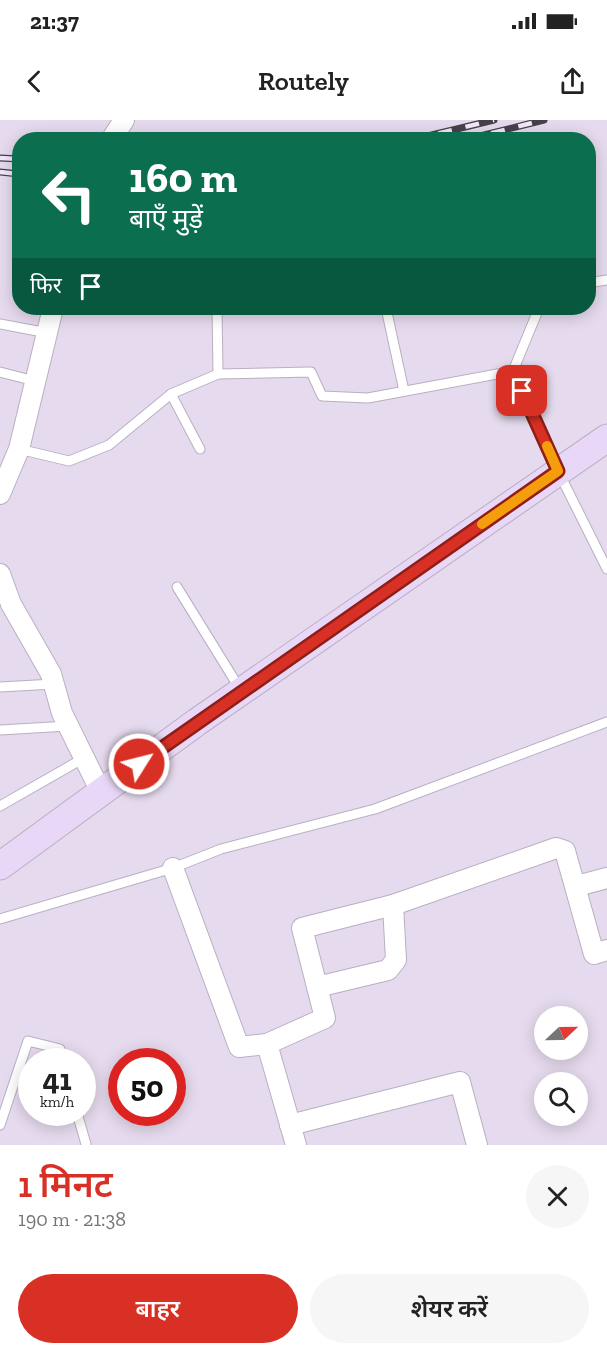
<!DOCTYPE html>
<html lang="hi">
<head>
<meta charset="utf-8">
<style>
	body { margin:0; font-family:"Zilla Slab","Noto Sans Devanagari",serif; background:#f6f6f6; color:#222; height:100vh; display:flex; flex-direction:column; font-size:22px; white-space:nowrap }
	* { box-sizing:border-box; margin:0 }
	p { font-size:20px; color:#767676 }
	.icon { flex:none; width:33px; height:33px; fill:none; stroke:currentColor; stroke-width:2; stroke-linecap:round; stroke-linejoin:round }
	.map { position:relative; height:1025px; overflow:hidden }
	.sheet { display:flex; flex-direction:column; background:#fff; flex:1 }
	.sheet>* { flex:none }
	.guide { position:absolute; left:12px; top:12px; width:584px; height:183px; border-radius:24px; box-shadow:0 3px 15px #0003; background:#0b6e4f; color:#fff; overflow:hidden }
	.needle { width:39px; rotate:68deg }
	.buttons { position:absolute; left:534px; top:886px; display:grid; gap:12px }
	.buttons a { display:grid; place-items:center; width:54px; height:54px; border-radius:50%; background:#fff; box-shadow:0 3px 15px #0003; font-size:30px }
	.speed { position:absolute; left:18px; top:928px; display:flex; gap:12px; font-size:30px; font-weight:700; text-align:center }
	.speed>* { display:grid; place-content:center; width:78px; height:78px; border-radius:50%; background:#fff; box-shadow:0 3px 15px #0003; line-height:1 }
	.speed small { font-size:15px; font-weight:400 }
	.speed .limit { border:9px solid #d22; background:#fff; color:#111 }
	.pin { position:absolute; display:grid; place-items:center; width:51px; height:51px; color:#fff; margin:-26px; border-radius:12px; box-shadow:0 3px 9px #0006 }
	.me { position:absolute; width:66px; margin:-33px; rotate:54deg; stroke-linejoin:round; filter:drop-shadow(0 0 4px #0008) }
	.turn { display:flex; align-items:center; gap:21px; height:126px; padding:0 18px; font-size:27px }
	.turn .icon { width:78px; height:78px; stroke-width:2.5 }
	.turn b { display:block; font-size:42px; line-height:51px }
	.then { display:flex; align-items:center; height:57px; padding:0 18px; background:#0003; gap:12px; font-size:22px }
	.round { display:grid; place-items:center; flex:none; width:63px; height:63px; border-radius:32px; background:#f6f6f6 }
	.headline { display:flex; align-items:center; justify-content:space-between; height:102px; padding:0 18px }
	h1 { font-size:36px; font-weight:600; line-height:45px; color:#d93025 }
	.button { display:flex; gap:12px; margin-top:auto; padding:12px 18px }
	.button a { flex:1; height:69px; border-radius:36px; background:#d93025; color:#fff; font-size:24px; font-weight:600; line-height:69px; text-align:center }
	.button a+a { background:#f6f6f6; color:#222 }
	.status { display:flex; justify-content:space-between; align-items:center; height:42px; padding:0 30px; background:#fff; direction:ltr }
	.status svg { height:16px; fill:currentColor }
	header { display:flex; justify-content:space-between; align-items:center; height:78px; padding:0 18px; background:#fff; font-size:27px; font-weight:600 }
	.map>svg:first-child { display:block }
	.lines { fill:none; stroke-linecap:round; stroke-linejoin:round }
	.lane-casing { stroke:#b9afc1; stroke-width:11 }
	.street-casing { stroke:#b9afc1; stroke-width:22 }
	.secondary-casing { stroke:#b9afc1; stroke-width:29 }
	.lane { stroke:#fff; stroke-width:9 }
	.street { stroke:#fff; stroke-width:20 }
	.secondary { stroke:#e9d7f7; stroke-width:27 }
	.rail-casing { stroke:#47414b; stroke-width:7 }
	.rail { stroke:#f3e8fc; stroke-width:4.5; stroke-dasharray:14; stroke-linecap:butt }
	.route-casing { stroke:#8d1f18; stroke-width:15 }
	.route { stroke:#d93025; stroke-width:10 }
	.slow { stroke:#f59e0b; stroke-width:10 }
</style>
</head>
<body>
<div class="status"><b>21:37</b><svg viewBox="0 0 49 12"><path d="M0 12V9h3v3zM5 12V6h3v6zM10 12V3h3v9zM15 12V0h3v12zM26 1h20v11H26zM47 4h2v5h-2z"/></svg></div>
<header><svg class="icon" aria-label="back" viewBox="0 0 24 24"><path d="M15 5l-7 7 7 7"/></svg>Routely<svg class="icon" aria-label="share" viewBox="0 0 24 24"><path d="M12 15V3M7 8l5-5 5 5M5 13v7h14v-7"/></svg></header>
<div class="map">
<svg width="607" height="1025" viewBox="0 0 607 1025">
	<rect width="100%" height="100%" fill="#e6dbee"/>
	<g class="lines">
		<defs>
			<g id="lane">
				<polyline points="588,163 607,160"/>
				<polyline points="217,188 218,254"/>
				<polyline points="386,188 404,271"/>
				<polyline points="0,204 48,213"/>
				<polyline points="513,251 539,188"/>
				<polyline points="0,252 35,261"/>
				<polyline points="171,274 200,329"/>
				<polyline points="19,329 69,341 109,325 171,274 218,254 311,252 322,276 368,278 513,251 558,351 607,449"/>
				<polyline points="177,467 240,569"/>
				<polyline points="0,567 54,564"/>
				<polyline points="0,610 68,606"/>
				<polyline points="0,686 84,638"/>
				<polyline points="0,799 173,748 221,729 375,689 607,602"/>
				<polyline points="77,993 86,1024"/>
				<polyline points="0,1005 28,921 60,929 63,942"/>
			</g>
			<g id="street">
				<polyline points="111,20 124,0"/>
				<polyline points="0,374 19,329 53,188"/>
				<polyline points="0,454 11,484 51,554 62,593 101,672"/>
				<polyline points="173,748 239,927 267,924 296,1025"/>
				<polyline points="577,766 607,758"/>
				<polyline points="317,867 388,850 396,840 393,785"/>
				<polyline points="267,924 325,898 302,808 393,785 556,728 565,731 594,834 607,830"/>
				<polyline points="290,1005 460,962 477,1025"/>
			</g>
			<polyline id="secondary" points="0,746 197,602 607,318"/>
		</defs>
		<!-- lane casing -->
		<use href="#lane" class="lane-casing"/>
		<!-- street casing -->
		<use href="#street" class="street-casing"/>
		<!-- secondary casing -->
		<use href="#secondary" class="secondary-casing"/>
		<!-- lane -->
		<use href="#lane" class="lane"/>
		<!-- street -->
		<use href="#street" class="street"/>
		<!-- secondary -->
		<use href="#secondary" class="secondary"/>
		<defs>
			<g id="rail">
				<polyline points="411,20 494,0"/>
				<polyline points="464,20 544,0"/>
				<polyline points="0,38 20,39"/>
				<polyline points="0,52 20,54"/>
			</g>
		</defs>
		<!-- rail casing -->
		<use href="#rail" class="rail-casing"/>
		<!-- rail -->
		<use href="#rail" class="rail"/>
	</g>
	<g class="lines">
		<defs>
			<polyline id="route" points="139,644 558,351 522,271"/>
		</defs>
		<!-- route casing -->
		<use href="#route" class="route-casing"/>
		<!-- route -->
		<use href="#route" class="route"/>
		<!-- slow -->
		<polyline class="slow" points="482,404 558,351 547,326"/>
	</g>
</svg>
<div class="buttons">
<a><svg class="needle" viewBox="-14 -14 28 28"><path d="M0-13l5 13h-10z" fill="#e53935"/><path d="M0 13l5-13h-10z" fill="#767676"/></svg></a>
<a><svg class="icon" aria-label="search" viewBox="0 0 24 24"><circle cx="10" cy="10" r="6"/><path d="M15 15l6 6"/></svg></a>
</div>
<div class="speed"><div>41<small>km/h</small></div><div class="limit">50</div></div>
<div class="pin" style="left:522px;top:271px;background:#d93025"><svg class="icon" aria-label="arrive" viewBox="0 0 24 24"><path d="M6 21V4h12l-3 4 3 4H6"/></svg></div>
<svg class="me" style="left:139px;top:644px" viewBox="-20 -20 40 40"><circle r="17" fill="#d93025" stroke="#fff" stroke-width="3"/><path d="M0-11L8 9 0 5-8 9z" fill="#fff"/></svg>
<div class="guide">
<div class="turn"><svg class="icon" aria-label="left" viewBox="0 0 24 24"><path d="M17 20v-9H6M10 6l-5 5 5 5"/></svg><div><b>160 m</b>बाएँ मुड़ें</div></div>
<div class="then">फिर<svg class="icon" aria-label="arrive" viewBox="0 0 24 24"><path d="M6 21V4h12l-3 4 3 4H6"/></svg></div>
</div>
</div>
<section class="sheet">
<div class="headline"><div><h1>1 मिनट</h1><p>190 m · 21:38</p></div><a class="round"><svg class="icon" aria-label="close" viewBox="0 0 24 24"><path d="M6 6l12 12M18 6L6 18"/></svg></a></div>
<div class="button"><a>बाहर</a><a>शेयर करें</a></div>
</section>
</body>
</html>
